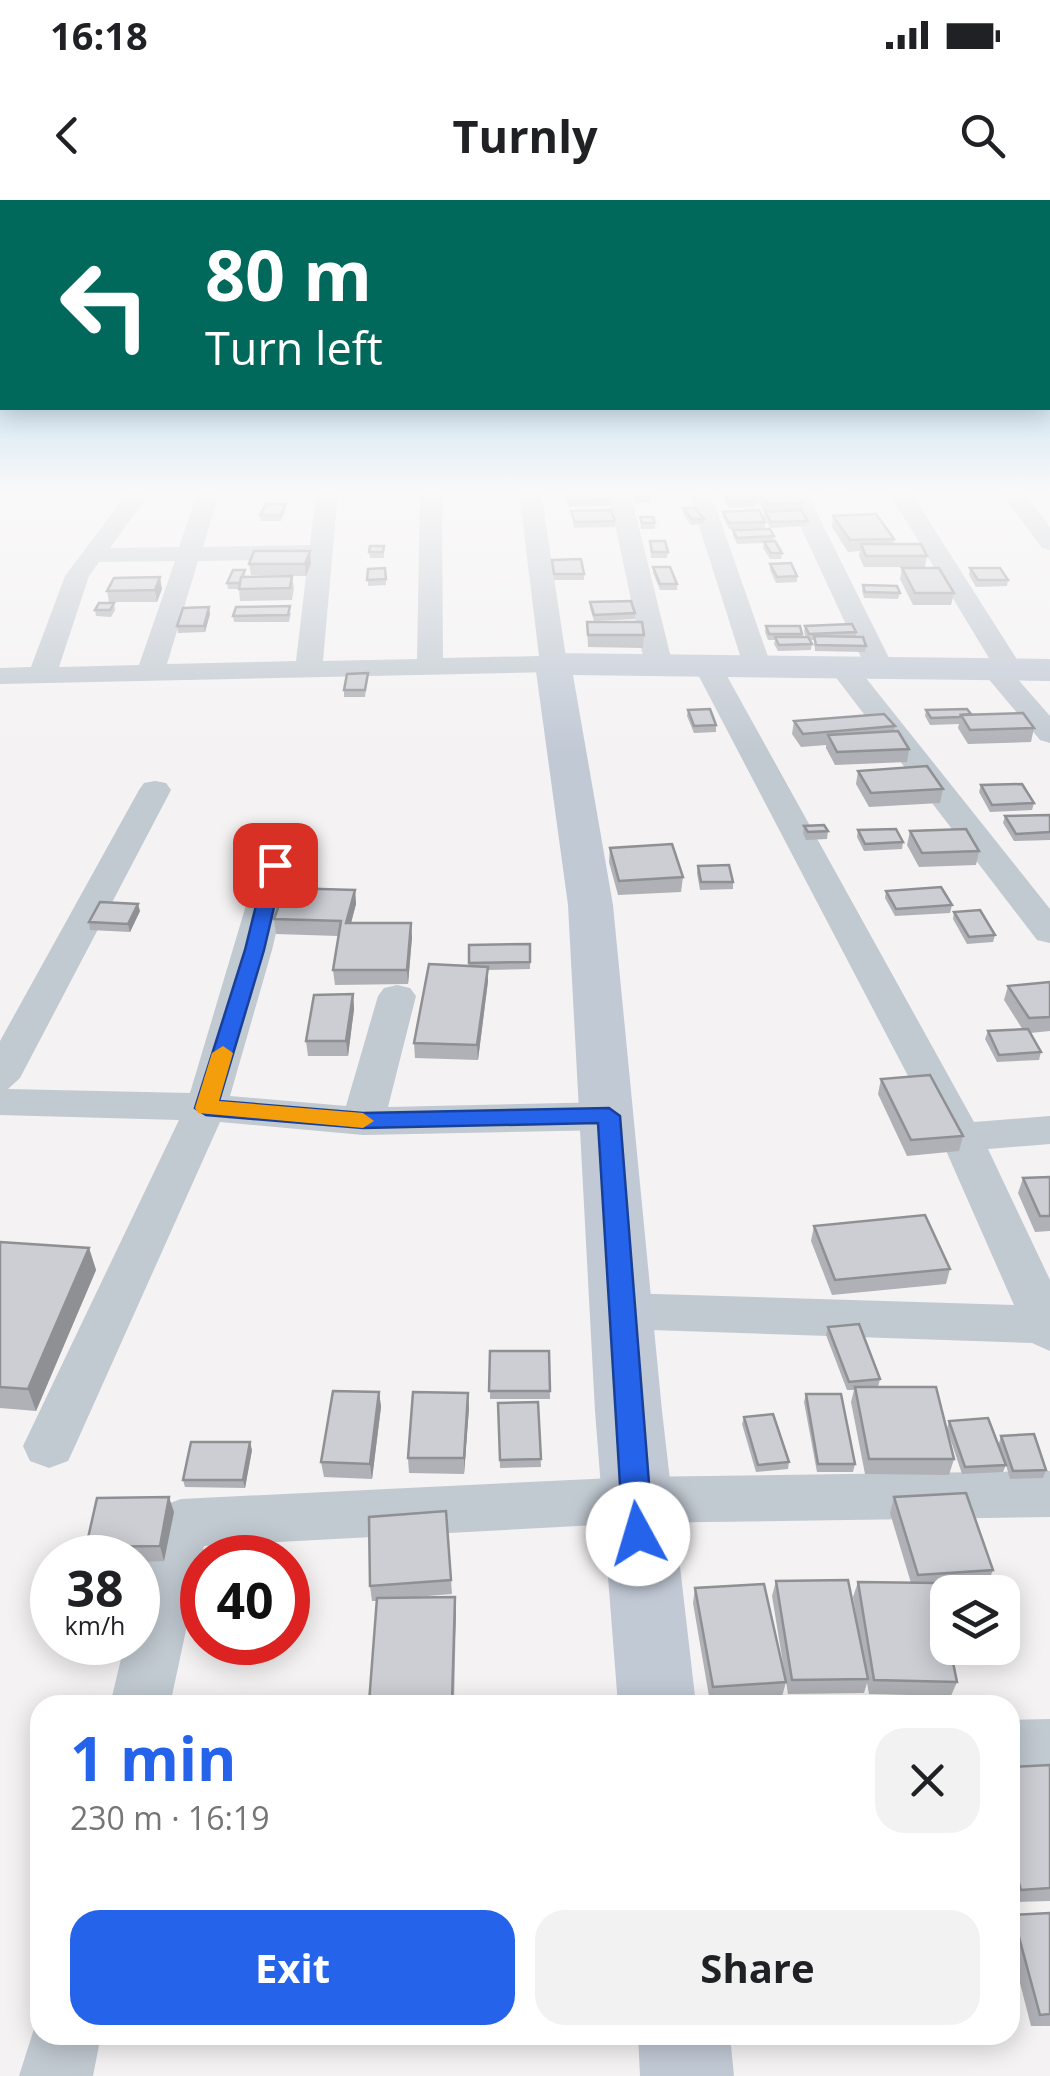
<!DOCTYPE html>
<html lang="en">
<head>
<meta charset="utf-8">
<style>
	body { margin:0; font-family:"Open Sans",sans-serif; background:#f2f2f2; color:#202124; height:100vh; display:flex; flex-direction:column; font-size:38px; white-space:nowrap }
	* { box-sizing:border-box; margin:0 }
	p { font-size:32px; color:#757577 }
	.icon { flex:none; width:55px; height:55px; fill:none; stroke:currentColor; stroke-width:2; stroke-linecap:round; stroke-linejoin:round }
	.map { position:relative; flex:1; overflow:hidden }
	.sheet { position:absolute; left:30px; top:1495px; width:990px; height:350px; display:flex; flex-direction:column; background:#fff; border-radius:30px; box-shadow:0 5px 25px #0003 }
	.sheet>* { flex:none }
	.top-card { position:absolute; left:0px; top:0px; width:1050px; height:210px; box-shadow:0 5px 25px #0003; background:#00695c; color:#fff; overflow:hidden }
	.controls { position:absolute; left:930px; top:1375px; display:grid; gap:20px }
	.controls a { display:grid; place-items:center; width:90px; height:90px; border-radius:20px; background:#fff; box-shadow:0 5px 25px #0003; font-size:50px }
	.speed { position:absolute; left:30px; top:1335px; display:flex; gap:20px; font-size:50px; font-weight:700; text-align:center }
	.speed>* { display:grid; place-content:center; width:130px; height:130px; border-radius:50%; background:#fff; box-shadow:0 5px 25px #0003; line-height:1 }
	.speed small { font-size:25px; font-weight:400 }
	.speed .limit { border:15px solid #d22; background:#fff; color:#111 }
	.pin { position:absolute; display:grid; place-items:center; width:85px; height:85px; color:#fff; margin:-42px; border-radius:20px; box-shadow:0 5px 15px #0006 }
	.me { position:absolute; width:110px; margin:-55px; rotate:354deg; stroke-linejoin:round; filter:drop-shadow(0 0 8px #0008) }
	.turn { display:flex; align-items:center; gap:35px; height:210px; padding:0 40px; font-size:45px }
	.turn .icon { width:130px; height:130px; stroke-width:2.5 }
	.turn b { display:block; font-size:70px; line-height:85px }
	.round { display:grid; place-items:center; flex:none; width:105px; height:105px; border-radius:30px; background:#f2f2f2 }
	.headline { display:flex; align-items:center; justify-content:space-between; height:170px; padding:0 40px }
	h1 { font-size:60px; font-weight:700; line-height:75px; color:#2563eb }
	.primary-button { display:flex; gap:20px; margin-top:auto; padding:20px 40px }
	.primary-button a { flex:1; height:115px; border-radius:30px; background:#2563eb; color:#fff; font-size:40px; font-weight:700; line-height:115px; text-align:center }
	.primary-button a+a { background:#f2f2f2; color:#202124 }
	.status { display:flex; justify-content:space-between; align-items:center; height:70px; padding:0 50px; background:#fff; direction:ltr }
	.status svg { height:28px; fill:currentColor }
	header { display:flex; justify-content:space-between; align-items:center; height:130px; padding:0 40px; background:#fff; font-size:45px; font-weight:700 }
	.map>svg:first-child { display:block }
	.lines { fill:none; stroke-linecap:round; stroke-linejoin:round }
	.street { fill:#c1c9d1; fill-rule:evenodd }
	.secondary { fill:#c1c9d5; fill-rule:evenodd }
	.wall { fill:#afb1b6 }
	.shaded-wall { fill:#8f9094 }
	.building { fill:#ccced4; stroke:#8f9094; stroke-width:2.5 }
	.route { fill:#2563eb; stroke:#184099; stroke-width:2.5 }
	.slow { fill:#f59e0b }
</style>
</head>
<body>
<div class="status"><b>16:18</b><svg viewBox="0 0 49 12"><path d="M0 12V9h3v3zM5 12V6h3v6zM10 12V3h3v9zM15 12V0h3v12zM26 1h20v11H26zM47 4h2v5h-2z"/></svg></div>
<header><svg class="icon" aria-label="back" viewBox="0 0 24 24"><path d="M15 5l-7 7 7 7"/></svg>Turnly<svg class="icon" aria-label="search" viewBox="0 0 24 24"><circle cx="10" cy="10" r="6"/><path d="M15 15l6 6"/></svg></header>
<div class="map">
<svg width="1050" height="1876" viewBox="0 0 1050 1876">
	<rect width="100%" height="100%" fill="#f4f2f2"/>
	<g class="lines">
		<!-- street -->
		<g class="street">
			<path d="M129,291h22l-41,57 69,-1 19,-56h22l-17,56 107,-2 6,-54h22l-15,170 94,-2 3,-168h22l1,167 96,-2 -20,-165h22l26,173 -14,8 -553,12v-16l31,-1 34,-91zM308,359l-12,102 -129,3 31,-103zM175,361l-36,104 -80,2 30,-91 10,-14z"/>
			<polygon points="608,291 630,291 673,466 669,472 659,474 645,466"/>
			<polygon points="688,291 710,291 772,468 768,474 758,476 744,468"/>
			<polygon points="784,291 806,291 895,470 891,476 871,476 867,470"/>
			<polygon points="888,291 910,291 1023,469 1015,476 1050,516 1050,543 1040,540 981,470 992,463"/>
			<polygon points="1000,291 1022,291 1050,327 1050,350 1042,348"/>
			<polygon points="708,459 722,467 974,922 1050,916 1050,944 988,949 1050,1080 1050,1151 1032,1143 621,1129 604,1124 597,1111 604,1098 621,1093 1014,1105 940,937 694,467"/>
			<polygon points="844,461 854,463 1050,709 1050,743 1037,740 834,475 830,469 834,463"/>
			<polygon points="155,581 166,583 171,590 20,878 8,889 190,893 258,665 263,658 287,658 292,665 272,750 230,896 346,906 378,796 384,788 397,785 410,788 416,796 388,907 609,902 624,906 630,916 624,926 609,930 363,935 220,922 75,1246 68,1261 49,1268 30,1261 23,1246 179,920 0,915 0,841 139,590 144,583"/>
			<path d="M1050,1271v46l-416,6 -430,23 -34,159h-60l15,-63h13c0,-47 3,-93 24,-136l19,-7 453,-22z"/>
			<polygon points="1050,1519 1050,1581 1010,1582 1010,1520"/>
			<polygon points="40,1810 40,1835 101,1835 93,1876 19,1876"/>
		</g>
		<!-- secondary -->
		<g class="secondary">
			<polygon points="553,453 1050,459 1050,481 573,475 613,705 662,1211 696,1505 618,1505 595,1211 568,705 535,464 541,457"/>
			<polygon points="638,1835 730,1835 734,1876 640,1876"/>
		</g>
	</g>
	<!-- wall -->
	<g class="wall">
		<polygon points="634,291 651,297 650,303 634,303"/>
		<polygon points="795,291 803,303 802,312 808,321 807,326 770,328 764,317 764,312 753,295 756,301 755,307 729,308 723,297 724,292"/>
		<polygon points="823,291 890,291 889,294 826,296"/>
		<polygon points="566,292 611,300 611,306 569,307"/>
		<polygon points="683,308 704,319 704,324 691,325 683,314"/>
		<polygon points="286,310 281,321 261,321 260,315"/>
		<polygon points="571,311 615,321 615,327 574,328"/>
		<polygon points="723,312 765,322 765,328 729,329 723,317"/>
		<polygon points="833,316 894,339 893,344 927,356 925,367 864,367 859,356 860,351 848,352 832,327"/>
		<polygon points="640,317 655,323 655,329 641,329"/>
		<polygon points="733,330 774,336 774,341 782,353 781,359 770,359 763,348 764,343 737,344 733,336"/>
		<polygon points="650,341 668,352 667,358 651,358"/>
		<polygon points="384,346 384,358 370,358 369,352"/>
		<polygon points="552,360 584,374 584,380 554,380"/>
		<polygon points="311,363 306,376 251,375 249,364"/>
		<polygon points="770,364 797,376 797,382 776,383 770,370"/>
		<polygon points="653,367 677,384 677,390 660,390 653,373"/>
		<polygon points="385,368 386,385 368,386 368,369"/>
		<polygon points="902,368 954,393 951,405 913,405 900,379"/>
		<polygon points="970,368 1008,380 1007,386 976,387 969,375"/>
		<polygon points="292,376 294,388 292,400 240,401 239,389 228,389 227,383 246,377"/>
		<polygon points="863,385 900,393 898,399 864,398 862,391"/>
		<polygon points="162,389 157,402 109,402 107,391"/>
		<polygon points="590,402 635,413 635,419 594,421 590,408"/>
		<polygon points="114,403 115,410 111,417 96,416 95,410"/>
		<polygon points="291,413 289,422 234,422 233,416"/>
		<polygon points="210,414 205,432 178,433 177,426"/>
		<polygon points="587,422 644,435 643,448 588,447"/>
		<polygon points="766,426 802,434 802,437 806,437 804,432 805,426 856,432 856,437 866,446 865,452 815,451 814,440 810,440 812,444 811,450 778,451 774,444 775,440 768,440 765,432"/>
		<polygon points="368,473 365,497 344,497 344,490"/>
		<polygon points="688,510 716,525 716,532 694,533 687,516"/>
		<polygon points="926,510 971,514 1034,528 1031,542 968,544 958,528 959,524 930,525 925,516"/>
		<polygon points="794,521 895,526 894,531 909,549 907,562 835,565 826,548 826,545 801,547 792,534"/>
		<polygon points="858,571 943,589 940,603 869,607 856,584"/>
		<polygon points="981,585 1034,603 1032,610 990,612 979,592"/>
		<polygon points="1050,615 1050,640 1014,641 1003,623 1005,616"/>
		<polygon points="804,626 828,631 827,639 806,640 803,633"/>
		<polygon points="858,630 903,642 902,649 864,651 857,637"/>
		<polygon points="910,631 979,651 976,665 919,667 907,645"/>
		<polygon points="610,648 683,677 681,692 618,695 609,662"/>
		<polygon points="698,666 733,682 733,689 700,690 697,673"/>
		<polygon points="355,690 356,704 351,723 412,737 408,784 335,785 333,770 338,736 276,734 274,719"/>
		<polygon points="886,691 952,705 950,713 895,716 885,698"/>
		<polygon points="140,711 130,732 90,730 89,722"/>
		<polygon points="954,712 995,735 993,742 967,744 953,719"/>
		<polygon points="530,744 530,769 488,770 488,781 478,860 415,858 414,843 469,766 469,745"/>
		<polygon points="1050,782 1050,831 1030,833 1041,852 1039,860 997,862 985,839 988,831 1023,830 1004,800 1008,786"/>
		<polygon points="353,794 354,809 348,856 308,856 306,841"/>
		<polygon points="881,879 963,936 959,951 907,956 878,894"/>
		<polygon points="1050,977 1050,1031 1035,1032 1018,993 1023,978"/>
		<polygon points="814,1026 950,1069 946,1084 832,1095 811,1041"/>
		<polygon points="0,1042 89,1048 96,1070 36,1211 0,1208"/>
		<polygon points="828,1127 880,1179 878,1187 954,1259 949,1275 865,1274 851,1202 854,1190 847,1190 826,1135"/>
		<polygon points="490,1151 549,1151 550,1199 490,1199"/>
		<polygon points="379,1192 381,1207 372,1279 324,1277 321,1262"/>
		<polygon points="806,1194 855,1264 853,1272 817,1272 804,1202"/>
		<polygon points="538,1202 541,1267 500,1268 498,1203"/>
		<polygon points="469,1208 464,1274 409,1273 408,1258"/>
		<polygon points="744,1217 789,1262 788,1269 756,1272 742,1224"/>
		<polygon points="949,1221 999,1243 1001,1236 1046,1270 1043,1278 1010,1279 1006,1265 1003,1272 962,1274 947,1229"/>
		<polygon points="252,1250 245,1288 185,1287 183,1280"/>
		<polygon points="894,1297 993,1370 987,1385 938,1388 957,1482 951,1496 869,1494 867,1483 864,1493 788,1494 772,1396 776,1381 860,1438 853,1397 858,1382 911,1383 890,1313"/>
		<polygon points="446,1311 452,1394 415,1397 456,1412 454,1505 370,1505 377,1401 372,1401 370,1386"/>
		<polygon points="174,1312 164,1361 138,1362 138,1358 89,1358 86,1347"/>
		<polygon points="695,1388 786,1482 782,1497 710,1502 693,1403"/>
		<polygon points="1050,1565 1050,1701 1013,1702 1010,1690 1010,1567"/>
		<polygon points="1050,1713 1050,1826 1031,1826 1010,1744 1010,1720 1013,1715"/>
	</g>
	<!-- shaded-wall -->
	<g class="shaded-wall">
		<polygon points="310,351 311,363 306,376 305,364"/>
		<polygon points="160,377 162,389 157,402 155,390"/>
		<polygon points="209,407 210,414 205,432 204,426"/>
		<polygon points="355,690 356,704 347,738 346,723"/>
		<polygon points="138,704 140,711 130,732 128,724"/>
		<polygon points="411,723 412,737 408,784 407,770"/>
		<polygon points="488,767 488,781 478,860 477,845"/>
		<polygon points="353,794 354,809 348,856 346,841"/>
		<polygon points="89,1048 96,1070 36,1211 28,1189"/>
		<polygon points="379,1192 381,1207 372,1279 370,1264"/>
		<polygon points="468,1193 469,1208 464,1274 464,1258"/>
		<polygon points="250,1242 252,1250 245,1288 243,1280"/>
		<polygon points="169,1297 174,1312 164,1361 160,1346"/>
		<polygon points="455,1397 456,1412 452,1505"/>
	</g>
	<!-- building -->
	<g class="building">
		<polygon points="608,291 611,300 569,301 566,292"/>
		<polygon points="634,291 650,291 651,297 635,297"/>
		<polygon points="751,291 756,301 729,302 724,292"/>
		<polygon points="758,291 795,291 803,303 768,304"/>
		<polygon points="266,304 286,304 281,315 260,315"/>
		<polygon points="683,308 695,308 704,319 692,319"/>
		<polygon points="611,310 615,321 575,322 571,311"/>
		<polygon points="759,310 765,322 729,323 723,312"/>
		<polygon points="801,310 808,321 771,322 765,312"/>
		<polygon points="876,314 894,339 850,340 833,316"/>
		<polygon points="640,317 653,317 655,323 642,323"/>
		<polygon points="770,329 774,336 737,338 733,330"/>
		<polygon points="650,341 665,341 668,352 652,352"/>
		<polygon points="775,341 782,353 771,353 764,342"/>
		<polygon points="861,344 921,344 927,356 866,356"/>
		<polygon points="370,346 384,346 383,352 369,352"/>
		<polygon points="254,351 310,351 305,364 249,364"/>
		<polygon points="581,359 584,374 554,374 552,360"/>
		<polygon points="791,363 797,376 777,377 770,364"/>
		<polygon points="653,367 670,367 677,384 660,384"/>
		<polygon points="385,368 386,379 367,380 368,369"/>
		<polygon points="902,368 939,368 954,393 915,393"/>
		<polygon points="970,368 1000,368 1008,380 978,380"/>
		<polygon points="233,370 245,370 240,383 227,383"/>
		<polygon points="292,376 290,388 239,389 241,377"/>
		<polygon points="160,377 155,390 107,391 114,378"/>
		<polygon points="863,385 897,386 900,393 865,392"/>
		<polygon points="631,401 635,413 594,415 590,402"/>
		<polygon points="99,403 114,403 110,410 95,410"/>
		<polygon points="290,406 288,415 233,416 236,407"/>
		<polygon points="209,407 204,426 177,426 183,408"/>
		<polygon points="587,422 642,422 644,435 588,435"/>
		<polygon points="852,424 856,432 809,434 805,426"/>
		<polygon points="766,426 800,426 802,434 769,434"/>
		<polygon points="814,436 863,437 866,446 816,445"/>
		<polygon points="775,437 808,437 812,444 779,445"/>
		<polygon points="368,473 365,490 344,490 347,474"/>
		<polygon points="710,509 716,525 694,526 688,510"/>
		<polygon points="967,509 971,514 961,515 960,517 931,518 926,510"/>
		<polygon points="1023,513 1034,528 970,530 961,515"/>
		<polygon points="884,514 895,526 803,534 794,521"/>
		<polygon points="898,531 909,549 837,552 828,535"/>
		<polygon points="927,566 943,589 871,593 858,571"/>
		<polygon points="1022,584 1034,603 992,605 981,585"/>
		<polygon points="1050,615 1050,632 1016,634 1005,616"/>
		<polygon points="824,625 828,631 808,632 804,626"/>
		<polygon points="896,629 903,642 865,644 858,630"/>
		<polygon points="966,629 979,651 922,653 910,631"/>
		<polygon points="672,644 683,677 619,681 610,648"/>
		<polygon points="729,665 733,682 701,682 698,666"/>
		<polygon points="941,687 952,705 896,709 886,691"/>
		<polygon points="285,688 355,690 346,723 411,723 407,770 333,770 341,721 274,719"/>
		<polygon points="100,702 138,704 128,724 89,722"/>
		<polygon points="980,710 995,735 969,737 954,712"/>
		<polygon points="530,744 530,762 469,763 469,745"/>
		<polygon points="429,764 488,767 477,845 414,843"/>
		<polygon points="1050,782 1050,817 1029,818 1008,786"/>
		<polygon points="353,794 346,841 306,841 314,795"/>
		<polygon points="1028,829 1041,852 999,855 988,831"/>
		<polygon points="930,875 963,936 911,940 881,879"/>
		<polygon points="1050,977 1050,1016 1040,1016 1023,978"/>
		<polygon points="925,1015 950,1069 835,1080 814,1026"/>
		<polygon points="0,1042 89,1048 28,1189 0,1187"/>
		<polygon points="859,1124 880,1179 849,1182 828,1127"/>
		<polygon points="490,1151 549,1151 550,1191 489,1191"/>
		<polygon points="855,1187 936,1187 954,1259 869,1259"/>
		<polygon points="333,1191 379,1192 370,1264 321,1262"/>
		<polygon points="413,1192 468,1193 464,1258 408,1258"/>
		<polygon points="806,1194 841,1194 855,1264 818,1264"/>
		<polygon points="538,1202 541,1259 500,1260 498,1203"/>
		<polygon points="773,1214 789,1262 758,1265 744,1217"/>
		<polygon points="988,1218 1006,1265 965,1267 949,1221"/>
		<polygon points="1034,1234 1046,1270 1013,1271 1001,1236"/>
		<polygon points="191,1242 250,1242 243,1280 183,1280"/>
		<polygon points="966,1293 993,1370 918,1375 894,1297"/>
		<polygon points="169,1297 160,1346 86,1347 97,1298"/>
		<polygon points="446,1311 451,1380 370,1386 369,1317"/>
		<polygon points="848,1380 868,1479 792,1480 776,1381"/>
		<polygon points="858,1382 937,1383 948,1435 948,1448 950,1448 957,1482 874,1480"/>
		<polygon points="764,1384 786,1482 713,1487 695,1388"/>
		<polygon points="455,1397 452,1502 369,1503 377,1398"/>
		<polygon points="1050,1565 1050,1688 1021,1690 1010,1652 1010,1567"/>
		<polygon points="1050,1713 1050,1814 1040,1815 1013,1715"/>
	</g>
	<!-- sky -->
	<linearGradient id="sky" x2="0" y2="1"><stop stop-color="#85c1e9"/><stop offset="0.53" stop-color="#faf9f9"/><stop offset="1" stop-color="#faf9f9" stop-opacity="0"/></linearGradient>
	<rect width="1050" height="553" fill="url(#sky)"/>
	<!-- route -->
	<polygon class="route" points="275,660 284,665 264,750 219,901 363,913 609,908 620,916 653,1334 649,1343 638,1347 628,1343 623,1334 598,923 363,928 206,915 195,908 245,750 266,665"/>
	<!-- slow -->
	<polygon class="slow" points="223,846 233,853 219,901 363,913 374,921 363,928 198,913 195,908 212,853"/>
</svg>
<div class="controls">
<a><svg class="icon" aria-label="layers" viewBox="0 0 24 24"><path d="M12 4l9 5-9 5-9-5zM3 14l9 5 9-5"/></svg></a>
</div>
<div class="speed"><div>38<small>km/h</small></div><div class="limit">40</div></div>
<div class="pin" style="left:275px;top:665px;background:#d93025"><svg class="icon" aria-label="arrive" viewBox="0 0 24 24"><path d="M6 21V4h12l-3 4 3 4H6"/></svg></div>
<svg class="me" style="left:638px;top:1334px" viewBox="-20 -20 40 40"><circle r="19" fill="#fff"/><path d="M0-13L10 11 0 6-10 11z" fill="#2563eb"/></svg>
<div class="top-card">
<div class="turn"><svg class="icon" aria-label="left" viewBox="0 0 24 24"><path d="M17 20v-9H6M10 6l-5 5 5 5"/></svg><div><b>80 m</b>Turn left</div></div>
</div>
<section class="sheet">
<div class="headline"><div><h1>1 min</h1><p>230 m · 16:19</p></div><a class="round"><svg class="icon" aria-label="close" viewBox="0 0 24 24"><path d="M6 6l12 12M18 6L6 18"/></svg></a></div>
<div class="primary-button"><a>Exit</a><a>Share</a></div>
</section>
</div>
</body>
</html>
